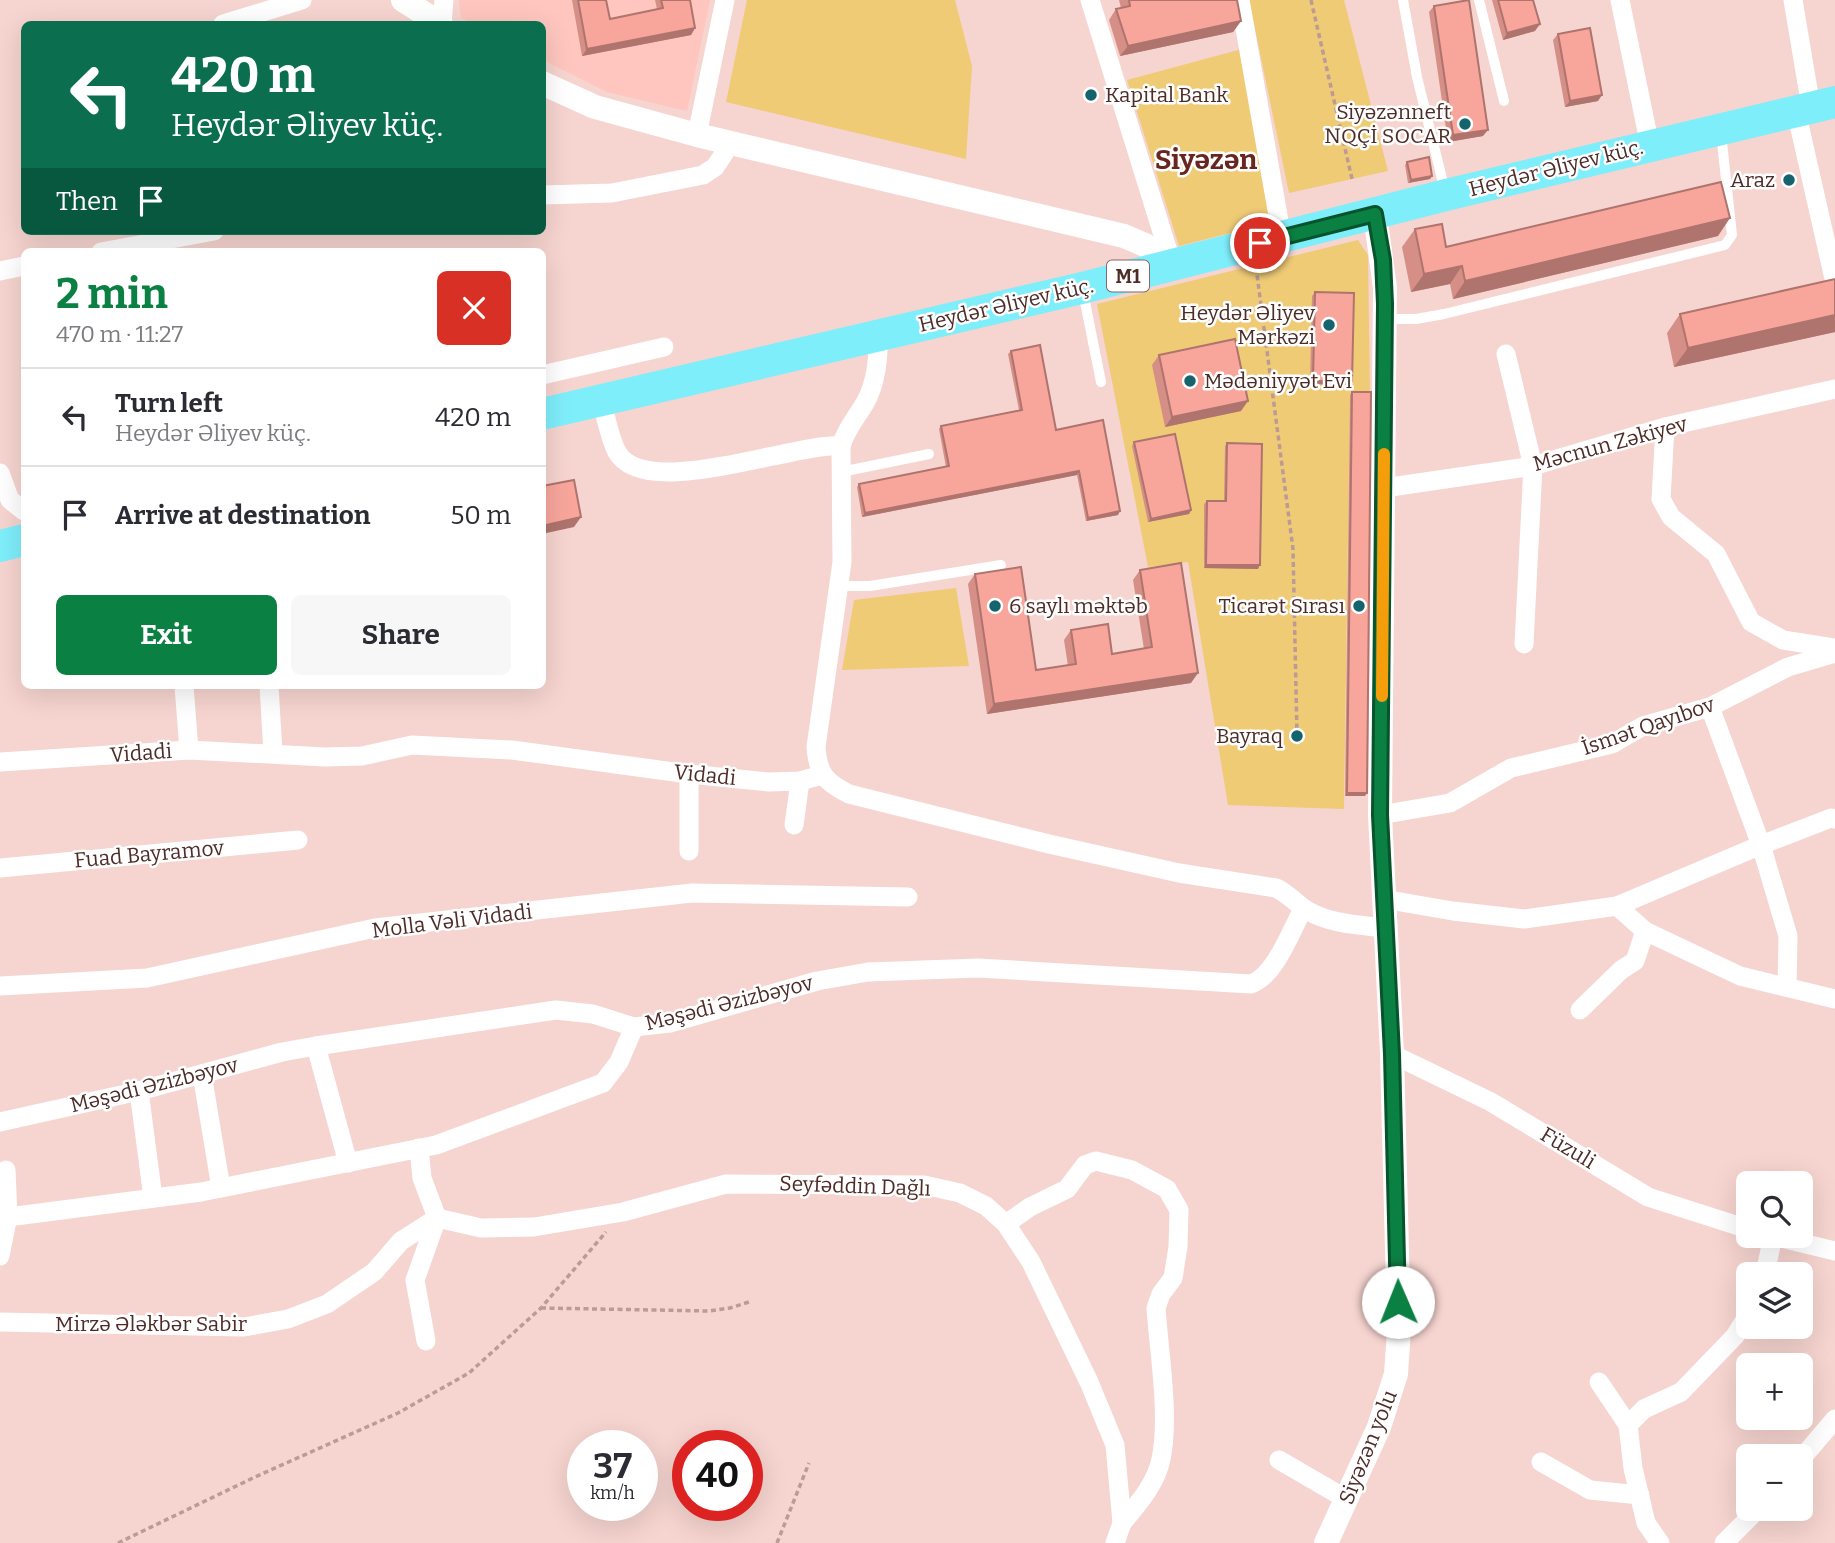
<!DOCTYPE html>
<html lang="en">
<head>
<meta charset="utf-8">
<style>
	body { margin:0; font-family:Bitter,serif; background:#f7f7f7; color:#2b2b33; height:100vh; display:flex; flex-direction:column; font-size:26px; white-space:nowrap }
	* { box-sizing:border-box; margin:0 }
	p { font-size:23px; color:#7c7c81 }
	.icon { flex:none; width:38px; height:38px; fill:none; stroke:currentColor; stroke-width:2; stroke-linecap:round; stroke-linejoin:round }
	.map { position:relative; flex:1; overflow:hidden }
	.details { position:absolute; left:21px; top:248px; width:525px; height:441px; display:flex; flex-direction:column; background:#fff; border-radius:10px; box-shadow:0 7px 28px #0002 }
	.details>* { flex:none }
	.guide { position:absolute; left:21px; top:21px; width:525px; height:214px; border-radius:10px; box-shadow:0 7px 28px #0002; background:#0b6e4f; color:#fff; overflow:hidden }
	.buttons { position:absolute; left:1736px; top:1171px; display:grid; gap:14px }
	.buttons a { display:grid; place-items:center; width:77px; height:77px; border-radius:10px; background:#fff; box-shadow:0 7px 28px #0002; font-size:35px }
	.speed { position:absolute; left:567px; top:1430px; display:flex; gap:14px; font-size:35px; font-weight:700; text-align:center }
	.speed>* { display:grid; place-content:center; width:91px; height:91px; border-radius:50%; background:#fff; box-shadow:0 7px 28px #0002; line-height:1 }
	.speed small { font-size:18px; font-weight:400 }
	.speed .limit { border:10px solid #d22; background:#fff; color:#111 }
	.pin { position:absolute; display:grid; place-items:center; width:60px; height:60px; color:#fff; margin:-30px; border:4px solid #fff; border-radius:50%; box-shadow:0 2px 7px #0007 }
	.me { position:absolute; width:77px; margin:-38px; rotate:359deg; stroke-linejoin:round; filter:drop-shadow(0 0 5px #0008) }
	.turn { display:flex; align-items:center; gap:24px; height:147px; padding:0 35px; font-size:32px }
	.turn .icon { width:91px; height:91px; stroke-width:2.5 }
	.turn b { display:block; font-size:49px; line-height:60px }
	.then { display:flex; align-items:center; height:66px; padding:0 35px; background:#0003; gap:14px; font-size:26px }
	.round { display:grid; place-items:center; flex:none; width:74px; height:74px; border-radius:10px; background:#f7f7f7 }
	.summary { display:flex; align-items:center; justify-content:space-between; height:119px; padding:0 35px }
	h1 { font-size:42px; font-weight:700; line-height:52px; color:#0b8043 }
	.action { display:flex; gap:14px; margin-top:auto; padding:14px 35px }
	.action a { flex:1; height:80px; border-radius:10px; background:#0b8043; color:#fff; font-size:28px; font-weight:700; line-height:80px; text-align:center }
	.action a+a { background:#f7f7f7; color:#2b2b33 }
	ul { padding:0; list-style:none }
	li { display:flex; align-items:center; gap:21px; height:98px; padding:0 35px; border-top:2px solid #e1e1e2 }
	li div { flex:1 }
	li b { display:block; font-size:26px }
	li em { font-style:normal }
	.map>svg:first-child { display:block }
	.built { fill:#fec6be }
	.green { fill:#efcb76 }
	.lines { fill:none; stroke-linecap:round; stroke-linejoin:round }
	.path { stroke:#bc9a95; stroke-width:3.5; stroke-dasharray:5 3.5; stroke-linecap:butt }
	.service { stroke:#fff; stroke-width:10 }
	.minor { stroke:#fff; stroke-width:19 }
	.tertiary { stroke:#fff; stroke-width:24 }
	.primary { stroke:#7feefb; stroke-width:32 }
	.wall { fill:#d58f86 }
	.shaded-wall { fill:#ae746d }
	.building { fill:#f8a69c; stroke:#ae746d; stroke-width:2 }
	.route-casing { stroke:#07532c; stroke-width:18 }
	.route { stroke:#0b8043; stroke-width:12 }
	.slow { stroke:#f59e0b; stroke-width:12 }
	.poi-dot { fill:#15636c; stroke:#fefefe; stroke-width:2.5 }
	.labels { text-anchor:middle; stroke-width:5; stroke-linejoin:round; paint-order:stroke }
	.shield { fill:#fefefe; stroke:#826b68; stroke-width:2 }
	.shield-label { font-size:19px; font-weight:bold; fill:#4d2c28 }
	.poi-label { font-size:21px; fill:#4d2c28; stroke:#fefefe; text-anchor:end }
	.street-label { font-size:21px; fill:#4d2c28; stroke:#fefefe }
	.district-label { font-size:28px; font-weight:bold; fill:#69251f; stroke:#fefefe }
</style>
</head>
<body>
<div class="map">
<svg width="1835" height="1543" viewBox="0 0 1835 1543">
	<rect width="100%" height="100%" fill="#f6d4cf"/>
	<!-- built -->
	<polygon class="built" points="459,0 710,0 687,111 607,92 543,60 542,24 474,24 461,18"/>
	<!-- green -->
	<g class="green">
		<polygon points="747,0 955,0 972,66 966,159 726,102"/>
		<polygon points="1249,0 1344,0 1388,171 1289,193"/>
		<polygon points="1242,49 1270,223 1179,246 1127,80"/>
		<polygon points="1358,240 1368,255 1370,395 1350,395 1344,809 1228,805 1188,562 1148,567 1097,304"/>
		<polygon points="956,588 969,666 842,670 854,600"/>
	</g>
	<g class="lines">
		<!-- path -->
		<g class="path">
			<polyline points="1311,0 1352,179"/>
			<polyline points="1256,267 1293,549 1297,736"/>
			<polyline points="541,1308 709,1311 730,1308 752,1301"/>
			<polyline points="118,1543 255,1477 398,1413 469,1373 541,1308 606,1232"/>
			<polyline points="777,1543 809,1463"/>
		</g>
		<!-- service -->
		<g class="service">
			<polyline points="1403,0 1417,77 1445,191"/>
			<polyline points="1479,0 1504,101"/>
			<polyline points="1083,292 1101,382"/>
			<polyline points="1385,319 1416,319 1444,314 1725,245 1732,235 1721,133"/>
			<polyline points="841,472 929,454"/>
			<polyline points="840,586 870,586 1001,565"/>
		</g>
		<!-- minor -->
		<g class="minor">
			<polyline points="1090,0 1172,264"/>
			<polyline points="1240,0 1282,238"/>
			<polyline points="1620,0 1650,146"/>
			<polyline points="1793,0 1811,107"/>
			<polyline points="223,24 302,0"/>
			<polyline points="442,24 444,0"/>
			<polyline points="1796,111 1835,283"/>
			<polyline points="697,135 725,0"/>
			<polyline points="542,195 612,193 703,175 715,167 731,143"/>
			<polyline points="101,252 214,231"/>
			<polyline points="0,271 24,266"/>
			<path d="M879,333c-1,24 -2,49 -14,70 -9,15 -19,26 -24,43l1,116 -26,185c2,27 9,35 33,47l200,50 130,29 97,15c13,6 20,16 32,23 23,13 51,14 77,17"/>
			<polyline points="1506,354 1533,466 1524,644"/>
			<polyline points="542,375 664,347"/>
			<path d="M601,400c5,16 8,37 16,52 28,50 178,-10 224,-6"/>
			<polyline points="1665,427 1661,499 1671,517 1716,554 1751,622 1783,640 1835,648"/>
			<polyline points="0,473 10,500 24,511"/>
			<polyline points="1384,488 1533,466 1665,427 1835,389"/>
			<polyline points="184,686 189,750"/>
			<polyline points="269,686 273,753"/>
			<polyline points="1710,707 1761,845 1788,936 1787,987"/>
			<polyline points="0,762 189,750 325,757 362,756 412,745 512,750 689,774 769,782 800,781 822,775"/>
			<polyline points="689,774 689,851"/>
			<polyline points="1380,815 1450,803 1511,768 1612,744 1643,726 1710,707 1788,667 1835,653"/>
			<polyline points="794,825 800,781"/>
			<polyline points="0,868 298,840"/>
			<polyline points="1383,899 1453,911 1524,919 1617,906 1645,931 1740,976 1835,999"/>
			<polyline points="1617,906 1761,845 1831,818 1835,819"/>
			<polyline points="0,986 147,978 375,928 692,893 908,897"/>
			<polyline points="1580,1010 1621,970 1635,961 1645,931"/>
			<polyline points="316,1046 348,1163"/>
			<polyline points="1392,1054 1491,1102 1648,1197 1748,1229"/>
			<polyline points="202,1074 221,1188"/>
			<polyline points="139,1091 153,1198"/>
			<path d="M0,1122l139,-31 143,-39 34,-6 240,-36 37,4 41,13 36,-4 147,-42 51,-9 110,-4 273,16c24,-8 40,-53 52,-75"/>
			<polyline points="419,1148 422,1178 437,1218 415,1280 426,1341"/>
			<polyline points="0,1218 201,1192 436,1145 603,1083 619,1062 634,1027"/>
			<path d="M1006,1224l24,-17 37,-18 18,-24 11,-4 36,9 35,19 12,21 -1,37 -5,31 -12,16 -5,14c3,45 14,108 5,151 -5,25 -23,45 -39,64"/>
			<polyline points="1773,1236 1835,1251"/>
			<polyline points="0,1256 8,1216 6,1170"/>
			<polyline points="1765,1274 1773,1236"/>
			<polyline points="0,1322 244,1327 288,1319 327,1304 374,1272 401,1241 437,1218 481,1228 534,1227 623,1212 726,1184 924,1185 960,1193 986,1206 1006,1224 1031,1262 1089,1382 1115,1445 1122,1523 1115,1543"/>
			<polyline points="1599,1382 1628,1425"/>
			<polyline points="1801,1459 1835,1419"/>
			<polyline points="1279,1460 1348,1500"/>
			<polyline points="1541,1462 1590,1490 1640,1495"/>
			<polyline points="1660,1543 1646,1523 1633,1468 1628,1425 1644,1409 1681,1392 1735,1336 1748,1315"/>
			<polyline points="1724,1543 1759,1508"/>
		</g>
		<!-- tertiary -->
		<g class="tertiary">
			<polyline points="403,0 441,24"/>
			<polyline points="542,83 595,107 697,135 1124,236 1145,245 1172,264"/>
			<polyline points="1326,1543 1379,1427 1396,1374 1399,1330 1392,1054 1380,815 1385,288 1375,214"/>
		</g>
		<!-- primary -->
		<g class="primary">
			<polyline points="542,414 1082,288 1446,195 1835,102"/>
			<polyline points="0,546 24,540"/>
		</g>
	</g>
	<!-- wall -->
	<g class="wall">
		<polygon points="572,0 606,0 610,19 657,9 655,0 690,0 695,28 691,35 582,56"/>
		<polygon points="1119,0 1237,0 1241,21 1233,32 1120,56 1109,20 1116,9 1121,8"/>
		<polygon points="1492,0 1533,0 1535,31 1503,40"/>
		<polygon points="1434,6 1483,136 1448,142 1429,12"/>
		<polygon points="1558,34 1598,101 1565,107 1553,40"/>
		<polygon points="1407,162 1432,176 1430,179 1408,183 1405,165"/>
		<polygon points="1415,229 1446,247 1718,236 1453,299 1450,284 1411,292 1402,247"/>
		<polygon points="1835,279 1835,332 1674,367 1667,333 1680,314"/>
		<polygon points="1315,292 1352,381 1350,385 1310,384 1312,296"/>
		<polygon points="1011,351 1056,430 1118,515 1086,521 1077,475 862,517 857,487 859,484 946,467 939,429 941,426 1019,410 1008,354"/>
		<polygon points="1159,355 1241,411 1165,427 1152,365"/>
		<polygon points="1352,392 1365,796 1345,796 1350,395"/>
		<polygon points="1134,442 1191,510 1189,514 1148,522 1132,446"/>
		<polygon points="1227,443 1258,569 1204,568 1204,504 1207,501 1224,501 1225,446"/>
		<polygon points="1140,570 1191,683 987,714 968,584 975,574 1036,670 1068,666 1064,640 1071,630 1112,654 1144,649 1133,580"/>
	</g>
	<!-- shaded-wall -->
	<g class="shaded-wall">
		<polygon points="1241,21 1233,32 1120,56 1128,46"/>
		<polygon points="1540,24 1535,31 1503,40 1507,33"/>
		<polygon points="695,28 691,35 582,56 587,49"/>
		<polygon points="1602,95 1598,101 1565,107 1570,101"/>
		<polygon points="1488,130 1483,136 1448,142 1453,135"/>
		<polygon points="1432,176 1430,179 1408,183 1411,180"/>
		<polygon points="1730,218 1718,236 1453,299 1465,281"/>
		<polygon points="1462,266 1450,284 1411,292 1424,274"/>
		<polygon points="1835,315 1835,332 1674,367 1688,348"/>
		<polygon points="1313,381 1352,381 1350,385 1310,384"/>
		<polygon points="1248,401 1241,411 1165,427 1172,417"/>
		<polygon points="1079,471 1077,475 862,517 865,513"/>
		<polygon points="1191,510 1189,514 1148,522 1151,519"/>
		<polygon points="1120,511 1118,515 1086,521 1088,518"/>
		<polygon points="581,517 574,527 542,534 542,526"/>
		<polygon points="1206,565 1260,565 1258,569 1204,568"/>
		<polygon points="1198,673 1191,683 987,714 994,704"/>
		<polygon points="1347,793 1367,793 1365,796 1345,796"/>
	</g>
	<!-- building -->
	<g class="building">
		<polygon points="578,0 606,0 610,19 663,8 661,0 690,0 695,28 587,49"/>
		<polygon points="1129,0 1237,0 1241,21 1128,46 1116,9 1130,6"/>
		<polygon points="1469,0 1488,130 1453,135 1434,6"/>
		<polygon points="1498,0 1533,0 1540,24 1507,33"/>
		<polygon points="1590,28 1602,95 1570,101 1558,34"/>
		<polygon points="1429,157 1432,176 1411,180 1407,162"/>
		<polygon points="1721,182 1730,218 1465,281 1462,266 1424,274 1415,229 1442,224 1446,247"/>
		<polygon points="1835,279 1835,315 1688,348 1680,314"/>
		<polygon points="1315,292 1354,293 1352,381 1313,381"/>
		<polygon points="1235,339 1248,401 1172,417 1159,355"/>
		<polygon points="1040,345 1056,430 1103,420 1120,511 1088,518 1079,471 865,513 859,484 949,466 941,426 1022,410 1011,351"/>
		<polygon points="1352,392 1371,392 1367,793 1347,793"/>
		<polygon points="1175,434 1191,510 1151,519 1134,442"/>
		<polygon points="1227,443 1262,444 1260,565 1206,565 1207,501 1226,501"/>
		<polygon points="574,480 581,517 542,526 542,486"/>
		<polygon points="1181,563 1198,673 994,704 975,574 1021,567 1036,670 1076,664 1071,630 1108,624 1112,654 1152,647 1140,570"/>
	</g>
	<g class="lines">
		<defs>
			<polyline id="route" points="1260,243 1375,214 1383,260 1385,304 1380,815 1392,1054 1398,1302"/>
		</defs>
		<!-- route casing -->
		<use href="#route" class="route-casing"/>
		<!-- route -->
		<use href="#route" class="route"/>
		<!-- slow -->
		<polyline class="slow" points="1382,696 1384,454"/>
	</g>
	<!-- markers -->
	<g class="poi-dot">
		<circle cx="1091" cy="95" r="7"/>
		<circle cx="1465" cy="124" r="7"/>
		<circle cx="1789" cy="180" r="7"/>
		<circle cx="1329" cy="325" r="7"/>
		<circle cx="1190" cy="381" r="7"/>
		<circle cx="995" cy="606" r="7"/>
		<circle cx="1359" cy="606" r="7"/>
		<circle cx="1297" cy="736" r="7"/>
	</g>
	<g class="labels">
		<!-- shield labels -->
		<rect class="shield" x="1107" y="260.5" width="42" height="31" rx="5"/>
		<g class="shield-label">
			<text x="1128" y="283">M1</text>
		</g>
		<!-- poi labels -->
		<g class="poi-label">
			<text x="1105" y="102" text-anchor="start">Kapital Bank</text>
			<text x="1451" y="119">Siyəzənneft<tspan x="1451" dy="24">NQÇİ SOCAR</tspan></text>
			<text x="1775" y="187">Araz</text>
			<text x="1315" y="320">Heydər Əliyev<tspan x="1315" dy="24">Mərkəzi</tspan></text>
			<text x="1204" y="388" text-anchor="start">Mədəniyyət Evi</text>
			<text x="1009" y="613" text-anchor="start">6 saylı məktəb</text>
			<text x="1345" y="613">Ticarət Sırası</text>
			<text x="1283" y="743">Bayraq</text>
		</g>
		<!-- street labels -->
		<g class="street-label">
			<text transform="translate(1556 168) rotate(-14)" y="7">Heydər Əliyev küç.</text>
			<text transform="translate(1006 305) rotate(-13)" y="7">Heydər Əliyev küç.</text>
			<text transform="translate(1610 444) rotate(-15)" y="7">Məcnun Zəkiyev</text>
			<text transform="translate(1648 726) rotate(-19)" y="7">İsmət Qayıbov</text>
			<text transform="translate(141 753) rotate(-4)" y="7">Vidadi</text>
			<text transform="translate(705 775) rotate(6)" y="7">Vidadi</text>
			<text transform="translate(149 854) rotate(-5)" y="7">Fuad Bayramov</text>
			<text transform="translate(452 921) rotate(-7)" y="7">Molla Vəli Vidadi</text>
			<text transform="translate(729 1003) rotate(-14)" y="7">Məşədi Əzizbəyov</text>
			<text transform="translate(154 1085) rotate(-14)" y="7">Məşədi Əzizbəyov</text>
			<text transform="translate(1568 1148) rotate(31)" y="7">Füzuli</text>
			<text transform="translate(855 1186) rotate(2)" y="7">Seyfəddin Dağlı</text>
			<text x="151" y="1331">Mirzə Ələkbər Sabir</text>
			<text transform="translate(1368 1447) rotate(-68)" y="7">Siyəzən yolu</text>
		</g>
		<!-- district labels -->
		<g class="district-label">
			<text x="1206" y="169">Siyəzən</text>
		</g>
	</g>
</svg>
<div class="buttons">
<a><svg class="icon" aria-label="search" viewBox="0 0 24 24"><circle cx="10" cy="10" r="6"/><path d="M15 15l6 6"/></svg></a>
<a><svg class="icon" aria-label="layers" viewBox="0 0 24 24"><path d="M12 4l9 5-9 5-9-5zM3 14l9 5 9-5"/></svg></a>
<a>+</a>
<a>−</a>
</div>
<div class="speed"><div>37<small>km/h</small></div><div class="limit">40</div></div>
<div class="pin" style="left:1260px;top:243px;background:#d93025"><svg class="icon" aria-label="arrive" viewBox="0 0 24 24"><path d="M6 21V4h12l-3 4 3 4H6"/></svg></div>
<svg class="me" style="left:1398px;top:1302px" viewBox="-20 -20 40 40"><circle r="19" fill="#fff"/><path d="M0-13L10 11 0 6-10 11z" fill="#0b8043"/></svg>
<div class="guide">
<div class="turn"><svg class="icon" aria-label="left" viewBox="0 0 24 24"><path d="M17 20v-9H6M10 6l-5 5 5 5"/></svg><div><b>420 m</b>Heydər Əliyev küç.</div></div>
<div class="then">Then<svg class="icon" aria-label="arrive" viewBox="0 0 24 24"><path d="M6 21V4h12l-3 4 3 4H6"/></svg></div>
</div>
<section class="details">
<div class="summary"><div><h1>2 min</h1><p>470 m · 11:27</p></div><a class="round" style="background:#d93025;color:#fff"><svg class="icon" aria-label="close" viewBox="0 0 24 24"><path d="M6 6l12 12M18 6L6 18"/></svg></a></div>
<ul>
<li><svg class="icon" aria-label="left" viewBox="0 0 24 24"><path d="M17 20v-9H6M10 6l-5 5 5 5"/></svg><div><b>Turn left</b><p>Heydər Əliyev küç.</p></div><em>420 m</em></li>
<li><svg class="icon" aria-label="arrive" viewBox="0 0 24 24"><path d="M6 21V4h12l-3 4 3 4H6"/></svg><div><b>Arrive at destination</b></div><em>50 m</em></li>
</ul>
<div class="action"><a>Exit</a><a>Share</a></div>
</section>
</div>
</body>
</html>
